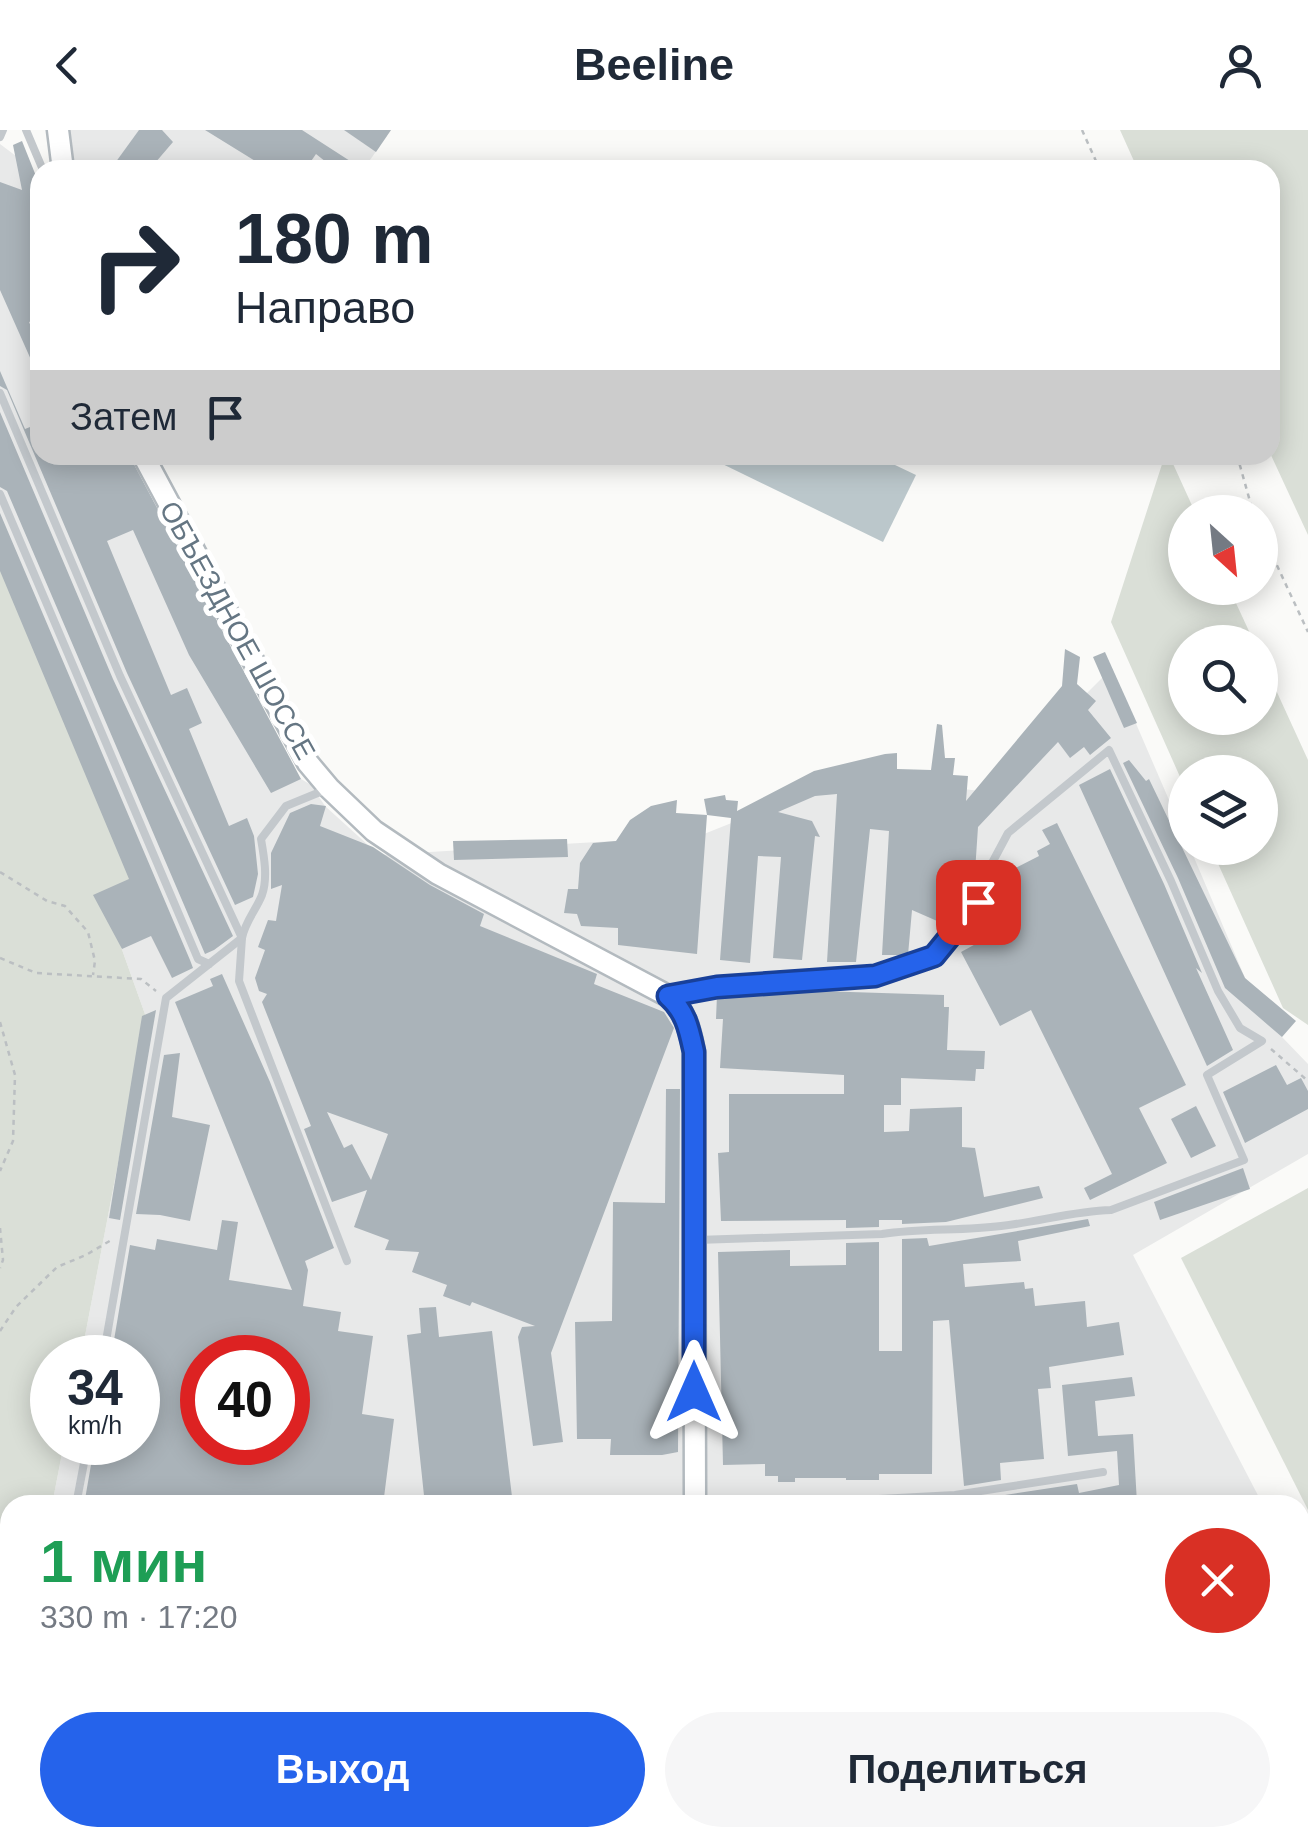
<!DOCTYPE html>
<html lang="ru">
<head>
<meta charset="utf-8">
<style>
	body { margin:0; font-family:Helvetica,sans-serif; background:#f6f6f7; color:#1f2937; height:100vh; display:flex; flex-direction:column; font-size:38px; white-space:nowrap }
	* { box-sizing:border-box; margin:0 }
	p { font-size:32px; color:#747a83 }
	.icon { flex:none; width:55px; height:55px; fill:none; stroke:currentColor; stroke-width:2; stroke-linecap:round; stroke-linejoin:round }
	.map { position:relative; flex:1; overflow:hidden }
	.panel { position:absolute; left:0px; top:1365px; width:1310px; height:352px; display:flex; flex-direction:column; background:#fff; border-radius:30px 30px 0 0; box-shadow:0 5px 25px #0003 }
	.panel>* { flex:none }
	.banner { position:absolute; left:30px; top:30px; width:1250px; height:305px; border-radius:30px; box-shadow:0 5px 25px #0003; background:#fff; color:#1f2937; overflow:hidden }
	.needle { width:65px; rotate:153deg }
	.fabs { position:absolute; left:1168px; top:365px; display:grid; gap:20px }
	.fabs a { display:grid; place-items:center; width:110px; height:110px; border-radius:50%; background:#fff; box-shadow:0 5px 25px #0003; font-size:50px }
	.speed { position:absolute; left:30px; top:1205px; display:flex; gap:20px; font-size:50px; font-weight:700; text-align:center }
	.speed>* { display:grid; place-content:center; width:130px; height:130px; border-radius:50%; background:#fff; box-shadow:0 5px 25px #0003; line-height:1 }
	.speed small { font-size:25px; font-weight:400 }
	.speed .limit { border:15px solid #d22; background:#fff; color:#111 }
	.pin { position:absolute; display:grid; place-items:center; width:85px; height:85px; color:#fff; margin:-42px; border-radius:20px; box-shadow:0 5px 15px #0006 }
	.me { position:absolute; width:110px; margin:-55px; rotate:0deg; stroke-linejoin:round; filter:drop-shadow(0 0 8px #0008) }
	.turn { display:flex; align-items:center; gap:35px; height:210px; padding:0 40px; font-size:45px }
	.turn .icon { width:130px; height:130px; stroke-width:2.5 }
	.turn b { display:block; font-size:70px; line-height:85px }
	.then { display:flex; align-items:center; height:95px; padding:0 40px; background:#0003; gap:20px; font-size:38px }
	.round { display:grid; place-items:center; flex:none; width:105px; height:105px; border-radius:52px; background:#f6f6f7 }
	.headline { display:flex; align-items:center; justify-content:space-between; height:170px; padding:0 40px }
	h1 { font-size:60px; font-weight:600; line-height:75px; color:#1e9e55 }
	.button { display:flex; gap:20px; margin-top:auto; padding:20px 40px }
	.button a { flex:1; height:115px; border-radius:60px; background:#2563eb; color:#fff; font-size:40px; font-weight:600; line-height:115px; text-align:center }
	.button a+a { background:#f6f6f7; color:#1f2937 }
	header { display:flex; justify-content:space-between; align-items:center; height:130px; padding:0 40px; background:#fff; font-size:45px; font-weight:600 }
	.map>svg:first-child { display:block }
	.built { fill:#e8e9e9; fill-rule:evenodd }
	.green { fill:#dadfd7 }
	.water { fill:#bbc7cb }
	.building { fill:#aab3b9; fill-rule:evenodd }
	.lines { fill:none; stroke-linecap:round; stroke-linejoin:round }
	.secondary-casing { stroke:#b3babf; stroke-width:25 }
	.path { stroke:#bbbfc2; stroke-width:2.5; stroke-dasharray:5 5; stroke-linecap:butt }
	.lane { stroke:#c3c8cc; stroke-width:8 }
	.secondary { stroke:#fff; stroke-width:20 }
	.route-casing { stroke:#184099; stroke-width:25 }
	.route { stroke:#2563eb; stroke-width:18 }
	.labels { text-anchor:middle; stroke-width:10; stroke-linejoin:round; paint-order:stroke }
	.street-label { font-size:28px; fill:#657683; stroke:#fff }
</style>
</head>
<body>
<header><svg class="icon" aria-label="back" viewBox="0 0 24 24"><path d="M15 5l-7 7 7 7"/></svg>Beeline<svg class="icon" aria-label="person" viewBox="0 0 24 24"><circle cx="12" cy="8" r="4"/><path d="M4 21q1-7 8-7t8 7"/></svg></header>
<div class="map">
<svg width="1308" height="1716" viewBox="0 0 1308 1716">
	<rect width="100%" height="100%" fill="#fafaf8"/>
	<!-- built -->
	<g class="built">
		<polygon points="69,0 391,0 363,40 75,40"/>
		<path d="M0,14l24,18 16,34v259h84l164,316 23,14 14,21 54,49 320,-19 152,-61 137,17 124,-124 73,169v11h5l64,151 28,38 26,27v90l-175,101 130,250h-1211l12,-62 74,-1v-84l-57,-1 65,-340 -31,-87 -115,-361zM202,1228h86v84h-86z"/>
		<polygon points="341,1708 646,1708 647,1716 342,1716"/>
	</g>
	<!-- green -->
	<g class="green">
		<polygon points="1120,0 1308,0 1308,405 1270,323 1270,40 1138,40"/>
		<polygon points="1165,325 1169,325 1195,382 1185,382 1185,458 1229,458 1254,512 1185,512 1185,588 1260,588 1260,525 1308,630 1308,895 1283,878 1211,718 1260,718 1260,642 1185,642 1185,658 1111,492"/>
		<polygon points="0,439 132,738 115,800 146,887 81,1227 52,1228 52,1312 64,1313 52,1375 10,1375 10,1641 6,1665 10,1666 10,1708 236,1708 218,1716 0,1716"/>
		<polygon points="1308,1058 1308,1380 1181,1128"/>
	</g>
	<!-- water -->
	<polygon class="water" points="704,325 874,325 916,345 883,412"/>
	<!-- building -->
	<g class="building">
		<polygon points="139,0 162,0 173,12 149,40 110,40"/>
		<polygon points="205,0 302,0 364,40 336,40 316,24 305,40 270,40"/>
		<polygon points="344,0 391,0 376,22"/>
		<polygon points="22,11 40,56 40,188 29,192 40,218 40,250 0,160 0,52 22,60 13,15"/>
		<polygon points="0,241 25,299 40,293 40,325 129,325 301,649 271,663 189,525 133,400 107,411 171,565 187,558 202,593 189,599 229,696 247,688 254,706 258,744 253,767 235,775 127,543 7,260 0,256"/>
		<polygon points="0,282 113,549 233,806 214,820 205,824 7,361 0,357"/>
		<polygon points="0,383 190,830 193,838 172,848 151,806 122,819 93,765 129,749 0,441"/>
		<polygon points="1065,519 1080,527 1077,554 1096,571 1088,580 1111,608 1090,625 1084,617 1070,628 1058,612 978,697 975,742 965,745 944,794 912,780 908,825 882,825 889,701 870,699 856,832 827,832 837,664 815,666 778,682 812,691 820,707 815,706 802,830 773,828 781,727 758,726 750,833 720,830 731,688 707,685 704,669 725,665 726,670 738,671 737,681 814,641 885,624 897,623 897,639 931,640 937,594 942,595 945,628 955,628 953,645 968,646 966,671 1062,556"/>
		<polygon points="1105,522 1137,593 1124,598 1093,527"/>
		<polygon points="1129,630 1146,651 1149,649 1245,848 1296,891 1282,907 1225,858 1178,748 1123,633"/>
		<polygon points="1110,639 1164,754 1202,843 1196,838 1233,920 1207,936 1079,655"/>
		<polygon points="677,670 676,683 707,685 697,824 618,815 618,798 581,796 577,784 564,783 568,759 578,759 580,733 593,713 616,711 630,690 651,676"/>
		<path d="M311,674l15,2 -6,20 53,21 57,38 54,29 -4,12 117,48 -3,10 70,28 10,16 -123,325 12,89 -30,4 -15,-109 4,-10 13,-1 -63,-24 -2,4 -27,-10 4,-11 -35,-13 7,-20 -34,-2 4,-10 -35,-13 13,-37 -35,12 -28,-73 7,-3 -49,-124 5,-8 -8,-3 -4,-13 10,-28 -7,-3 10,-27 8,1 6,-36 -11,4v-36l19,-40zM327,982l61,22 -17,46 -19,-36 -8,4z"/>
		<polygon points="1057,693 1186,955 1139,978 1167,1033 1090,1070 1084,1058 1112,1044 1031,880 1000,896 961,822 994,804 982,780 987,767 1008,757 1002,745 1039,726 1037,721 1050,714 1042,700"/>
		<polygon points="567,709 568,727 454,730 453,711"/>
		<path d="M222,844l48,108 64,166 -29,13 3,9 -5,36 38,6 -3,19 35,5 -11,78 32,5 -11,86h-299l11,-63h43v-84h-27l19,-113 25,5 2,-11 60,11 5,-30 16,2 -9,58 63,10 -117,-288 38,-16 -3,-7zM202,1228h86v84h-86z"/>
		<polygon points="788,860 944,865 944,877 949,877 947,920 985,921 984,939 976,939 975,951 901,948 901,975 884,975 884,1002 909,1001 910,979 962,977 962,1017 975,1018 984,1067 1039,1056 1043,1068 946,1092 902,1094 902,1090 879,1090 879,1097 846,1098 846,1090 721,1091 718,1023 729,1022 729,964 844,964 844,945 720,938 723,889 716,889 717,865"/>
		<polygon points="156,880 120,1090 109,1088 142,886"/>
		<polygon points="180,923 172,987 210,995 190,1091 160,1085 136,1084 164,925"/>
		<polygon points="1276,935 1287,955 1301,948 1308,961 1308,979 1245,1013 1223,962"/>
		<polygon points="666,959 680,959 678,1322 662,1325 610,1325 611,1309 577,1309 575,1192 612,1191 613,1072 665,1073"/>
		<polygon points="1196,976 1216,1016 1191,1028 1171,989"/>
		<polygon points="1243,1038 1250,1059 1160,1090 1154,1072"/>
		<polygon points="1088,1089 1090,1096 1018,1111 1021,1131 963,1134 965,1157 1024,1152 1025,1159 1033,1158 1035,1176 1085,1171 1087,1197 1119,1192 1124,1225 1049,1237 1051,1258 1038,1259 1044,1329 1000,1333 1001,1350 964,1356 949,1190 933,1191 932,1344 879,1344 879,1350 846,1350 846,1348 795,1348 795,1352 778,1352 778,1346 765,1346 765,1334 723,1335 718,1122 790,1120 790,1136 846,1135 846,1113 879,1112 879,1221 902,1221 902,1109 927,1108 929,1116"/>
		<polygon points="436,1177 439,1207 492,1201 513,1375 425,1375 407,1205 421,1203 419,1178"/>
		<polygon points="1132,1247 1135,1266 1095,1271 1098,1306 1133,1304 1137,1373 1098,1375 967,1375 966,1371 1077,1354 1079,1363 1119,1355 1117,1321 1068,1326 1062,1255"/>
	</g>
	<g class="lines">
		<defs>
			<g id="secondary">
				<polyline points="58,0 63,40"/>
				<path d="M143,325l165,308 21,25 45,43 64,43 232,123c16,17 20,33 24,55l1,453"/>
				<polyline points="700,1708 700,1716"/>
			</g>
		</defs>
		<!-- secondary casing -->
		<use href="#secondary" class="secondary-casing"/>
		<!-- path -->
		<g class="path">
			<polyline points="1082,0 1100,40"/>
			<polyline points="1237,325 1253,382"/>
			<polyline points="1260,399 1308,502"/>
			<polyline points="0,742 47,771 65,776 88,802 95,831 93,845"/>
			<polyline points="0,828 36,843 141,849 156,861"/>
			<polyline points="0,892 15,945 13,1011 0,1041"/>
			<polyline points="1271,919 1308,951"/>
			<polyline points="0,1098 3,1130 0,1138"/>
			<polyline points="0,1201 16,1177 57,1137 86,1125 113,1109"/>
			<polyline points="0,1647 10,1646"/>
			<polyline points="250,1716 268,1708"/>
		</g>
		<!-- lane -->
		<g class="lane">
			<polyline points="26,0 43,40"/>
			<polyline points="0,7 3,0"/>
			<polyline points="0,263 120,546 242,808 239,851 347,1131"/>
			<polyline points="0,364 198,829 209,834"/>
			<path d="M672,865l45,-8 158,-11 59,-20 44,-54 6,-24 24,-45 101,-83 62,131 47,110 22,37 22,13 -55,34 37,85 -133,50c-37,1 -73,12 -110,16 -39,5 -80,2 -119,8l-185,6"/>
			<path d="M103,1228l63,-360 76,-60c3,-16 14,-28 20,-43 6,-17 2,-39 -1,-56l25,-33 39,-16"/>
			<polyline points="76,1375 88,1312"/>
			<polyline points="765,1375 955,1365 1103,1342"/>
			<polyline points="1300,1567 1308,1576"/>
			<polyline points="347,1708 348,1716"/>
		</g>
		<!-- secondary -->
		<use href="#secondary" class="secondary"/>
	</g>
	<g class="lines">
		<defs>
			<path id="route" d="M694,1262v-340c-5,-23 -8,-40 -26,-56l49,-9 158,-11 59,-20 44,-54"/>
		</defs>
		<!-- route casing -->
		<use href="#route" class="route-casing"/>
		<!-- route -->
		<use href="#route" class="route"/>
	</g>
	<g class="labels">
		<!-- street labels -->
		<g class="street-label">
			<text transform="translate(238 500) rotate(61)" y="10">ОБЪЕЗДНОЕ ШОССЕ</text>
		</g>
	</g>
</svg>
<div class="fabs">
<a><svg class="needle" viewBox="-14 -14 28 28"><path d="M0-13l5 13h-10z" fill="#e53935"/><path d="M0 13l5-13h-10z" fill="#747a83"/></svg></a>
<a><svg class="icon" aria-label="search" viewBox="0 0 24 24"><circle cx="10" cy="10" r="6"/><path d="M15 15l6 6"/></svg></a>
<a><svg class="icon" aria-label="layers" viewBox="0 0 24 24"><path d="M12 4l9 5-9 5-9-5zM3 14l9 5 9-5"/></svg></a>
</div>
<div class="speed"><div>34<small>km/h</small></div><div class="limit">40</div></div>
<div class="pin" style="left:978px;top:772px;background:#d93025"><svg class="icon" aria-label="arrive" viewBox="0 0 24 24"><path d="M6 21V4h12l-3 4 3 4H6"/></svg></div>
<svg class="me" style="left:694px;top:1262px" viewBox="-20 -20 40 40"><path d="M0-17L14 15 0 8-14 15z" fill="#2563eb" stroke="#fff" stroke-width="4"/></svg>
<div class="banner">
<div class="turn"><svg class="icon" aria-label="right" viewBox="0 0 24 24"><path d="M7 20v-9h11M14 6l5 5-5 5"/></svg><div><b>180 m</b>Направо</div></div>
<div class="then">Затем<svg class="icon" aria-label="arrive" viewBox="0 0 24 24"><path d="M6 21V4h12l-3 4 3 4H6"/></svg></div>
</div>
<section class="panel">
<div class="headline"><div><h1>1 мин</h1><p>330 m · 17:20</p></div><a class="round" style="background:#d93025;color:#fff"><svg class="icon" aria-label="close" viewBox="0 0 24 24"><path d="M6 6l12 12M18 6L6 18"/></svg></a></div>
<div class="button"><a>Выход</a><a>Поделиться</a></div>
</section>
</div>
</body>
</html>
